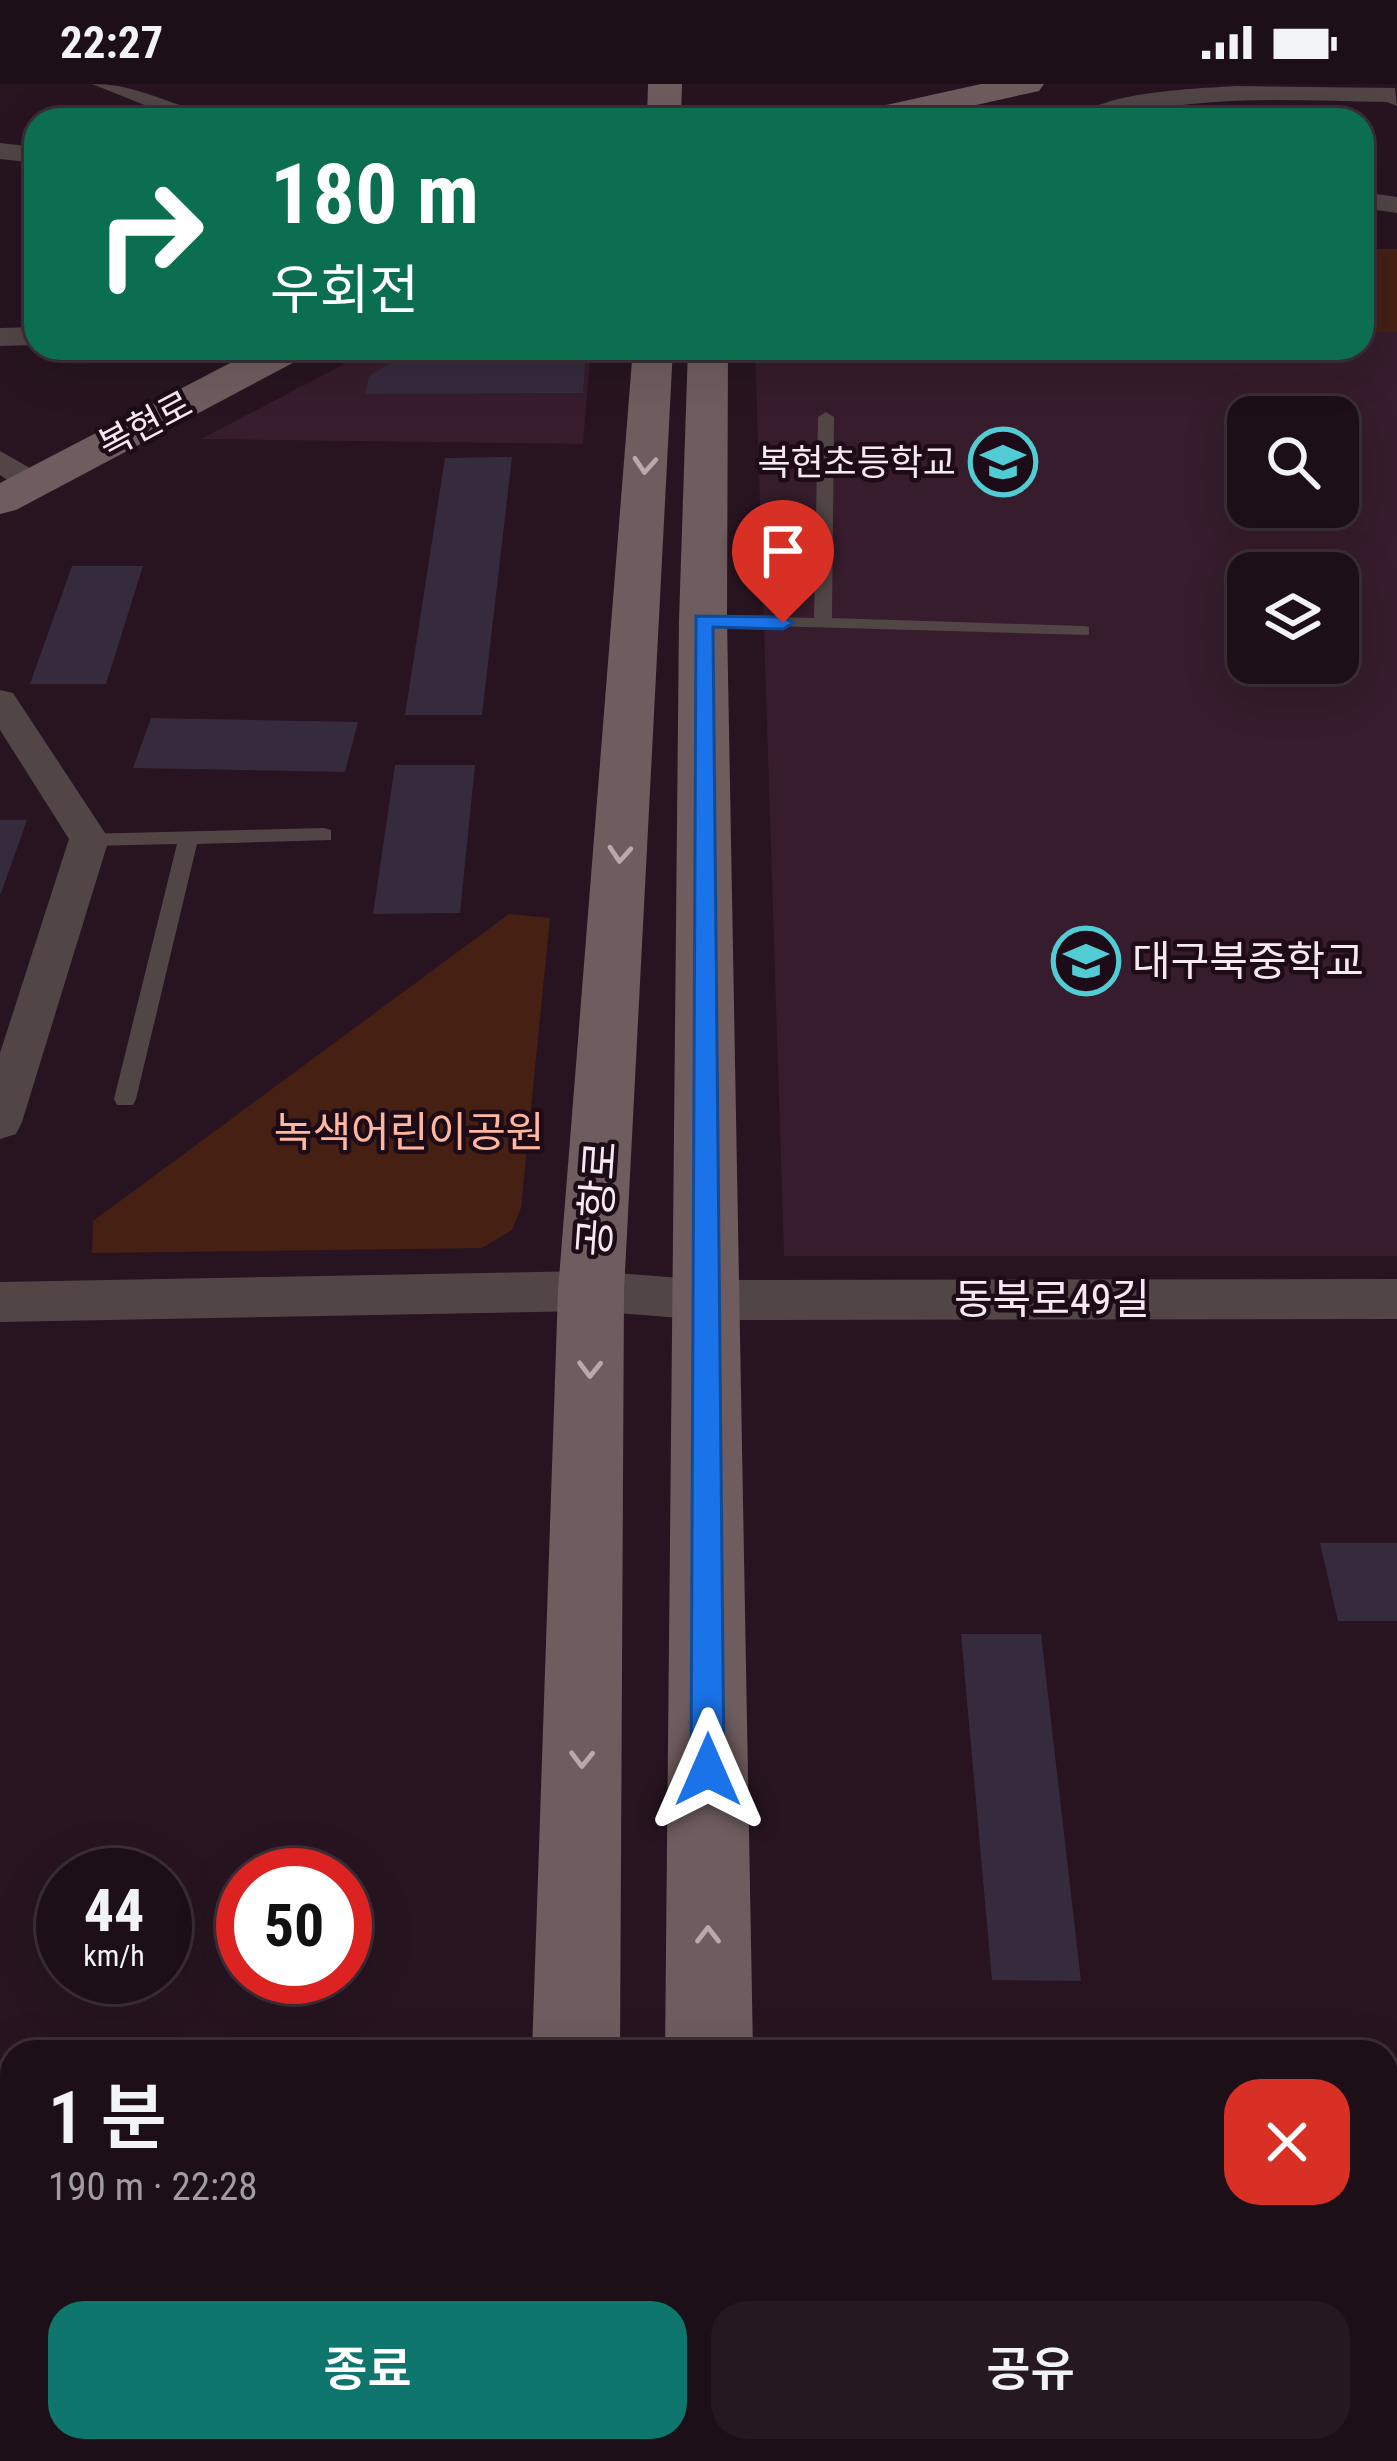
<!DOCTYPE html>
<html lang="ko">
<head>
<meta charset="utf-8">
<style>
	body { margin:0; font-family:"Roboto Condensed","Noto Sans KR",sans-serif; background:#251821; color:#f1f3f6; height:100vh; display:flex; flex-direction:column; font-size:45px; white-space:nowrap }
	* { box-sizing:border-box; margin:0 }
	p { font-size:39px; color:#a09ca2 }
	.icon { flex:none; width:66px; height:66px; fill:none; stroke:currentColor; stroke-width:2; stroke-linecap:round; stroke-linejoin:round }
	.map { position:relative; flex:1; overflow:hidden }
	.sheet { position:absolute; left:0px; top:1956px; width:1398px; height:423px; display:flex; flex-direction:column; background:#1d0f18; border-radius:36px 36px 0 0; box-shadow:0 12px 48px #0002,0 0 0 3px #3b2f37 }
	.sheet>* { flex:none }
	.hud { position:absolute; left:24px; top:24px; width:1350px; height:252px; border-radius:36px; box-shadow:0 12px 48px #0002,0 0 0 3px #3b2f37; background:#0b6e4f; color:#fff; overflow:hidden }
	.controls { position:absolute; left:1227px; top:312px; display:grid; gap:24px }
	.controls a { display:grid; place-items:center; width:132px; height:132px; border-radius:24px; background:#1d0f18; box-shadow:0 12px 48px #0002,0 0 0 3px #3b2f37; font-size:60px }
	.speed { position:absolute; left:36px; top:1764px; display:flex; gap:24px; font-size:60px; font-weight:700; text-align:center }
	.speed>* { display:grid; place-content:center; width:156px; height:156px; border-radius:50%; background:#1d0f18; box-shadow:0 12px 48px #0002,0 0 0 3px #3b2f37; line-height:1 }
	.speed small { font-size:30px; font-weight:400 }
	.speed .limit { border:18px solid #d22; background:#fff; color:#111 }
	.pin { position:absolute; display:grid; place-items:center; width:102px; height:102px; color:#fff; margin:-123px -51px; border-radius:50% 50% 50% 0; rotate:-45deg; box-shadow:0 0 12px #0007 }
	.pin .icon { rotate:45deg }
	.me { position:absolute; width:132px; margin:-66px; rotate:0deg; stroke-linejoin:round; filter:drop-shadow(0 0 9px #0008) }
	.turn { display:flex; align-items:center; gap:42px; height:252px; padding:0 48px; font-size:54px }
	.turn .icon { width:156px; height:156px; stroke-width:2.5 }
	.turn b { display:block; font-size:84px; line-height:102px }
	.round { display:grid; place-items:center; flex:none; width:126px; height:126px; border-radius:36px; background:#251821 }
	.overview { display:flex; align-items:center; justify-content:space-between; height:204px; padding:0 48px }
	h1 { font-size:72px; font-weight:600; line-height:90px }
	.primary-button { display:flex; gap:24px; margin-top:auto; padding:24px 48px }
	.primary-button a { flex:1; height:138px; border-radius:36px; background:#0f766e; color:#fff; font-size:48px; font-weight:600; line-height:138px; text-align:center }
	.primary-button a+a { background:#251821; color:#f1f3f6 }
	.status { display:flex; justify-content:space-between; align-items:center; height:84px; padding:0 60px; background:#1d0f18; direction:ltr }
	.status svg { height:33px; fill:currentColor }
	.map>svg:first-child { display:block }
	.built { fill:#361c2c; fill-rule:evenodd }
	.green { fill:#452013 }
	.building { fill:#362a3d }
	.lines { fill:none; stroke-linecap:round; stroke-linejoin:round }
	.service { fill:#514546; fill-rule:evenodd }
	.minor { fill:#514546; fill-rule:evenodd }
	.secondary { fill:#6f5c5e; fill-rule:evenodd }
	.oneway { stroke:#b9a9ae }
	.route { fill:#1a73e8; stroke:#114b97; stroke-width:3 }
	.labels { text-anchor:middle; stroke-width:9; stroke-linejoin:round; paint-order:stroke }
	.far-street-label { font-size:36px; fill:#f6e8f0; stroke:#1d0b17 }
	.far-poi-label { font-size:36px; fill:#f6e8f0; stroke:#1d0b17; text-anchor:end }
	.poi-label { font-size:42px; fill:#f6e8f0; stroke:#1d0b17; text-anchor:start }
	.park-label { font-size:42px; fill:#ffb7a0; stroke:#1d0b17 }
	.street-label { font-size:42px; fill:#f6e8f0; stroke:#1d0b17 }
</style>
</head>
<body>
<div class="status"><b>22:27</b><svg viewBox="0 0 49 12"><path d="M0 12V9h3v3zM5 12V6h3v6zM10 12V3h3v9zM15 12V0h3v12zM26 1h20v11H26zM47 4h2v5h-2z"/></svg></div>
<div class="map">
<svg width="1397" height="2377" viewBox="0 0 1397 2377">
	<rect width="100%" height="100%" fill="#271420"/>
	<!-- built -->
	<g class="built">
		<path d="M1362,248h35v924h-613l-29,-908h607zM1248,333h90v90h-90zM1248,489h90v90h-90z"/>
		<polygon points="375,264 591,264 583,360 201,355"/>
	</g>
	<!-- green -->
	<g class="green">
		<rect x="1362" y="165" width="35" height="83"/>
		<polygon points="509,830 550,834 521,1124 512,1146 482,1164 92,1169 93,1137"/>
	</g>
	<!-- building -->
	<g class="building">
		<polygon points="1266,27 1270,36 1227,36 1223,28"/>
		<polygon points="416,264 586,264 583,309 365,310 369,292"/>
		<polygon points="512,373 482,631 405,631 445,374"/>
		<polygon points="72,482 143,482 106,600 30,600"/>
		<polygon points="151,634 358,638 345,688 133,684"/>
		<polygon points="395,681 475,681 460,829 373,830"/>
		<polygon points="0,736 27,736 1,809 0,809"/>
		<polygon points="1320,1459 1397,1459 1397,1537 1338,1537"/>
		<polygon points="961,1550 1041,1550 1081,1897 992,1896"/>
		<rect x="1386" y="2143" width="11" height="132"/>
		<polygon points="1025,2367 1128,2367 1130,2377 1026,2377"/>
	</g>
	<g class="lines">
		<!-- service -->
		<g class="service">
			<polygon points="826,328 834,333 832,534 1083,542 1089,543 1089,551 697,540 694,536 703,531 814,534 818,333"/>
			<polygon points="324,744 331,746 331,756 197,760 136,1015 133,1021 117,1021 114,1015 177,760 89,762 82,760 82,750"/>
		</g>
		<!-- minor -->
		<g class="minor">
			<path d="M92,0c46,0 71,19 113,28 22,4 47,-15 65,1l-10,7h-78z"/>
			<path d="M1236,2l159,2 2,18 -10,-4c-65,-1 -131,-5 -196,2 -41,4 -78,16 -119,16 32,-29 120,-31 164,-34z"/>
			<polygon points="0,59 36,63 36,79 0,75"/>
			<polygon points="1362,108 1397,113 1397,129 1362,124"/>
			<polygon points="36,243 36,261 0,262 0,244"/>
			<polygon points="0,367 44,392 49,399 44,406 22,406 0,391"/>
			<polygon points="0,606 13,609 109,755 22,1038 16,1050 0,1055 0,969 69,755 0,646"/>
			<polygon points="591,1187 706,1196 1397,1195 1397,1235 706,1236 591,1227 0,1238 0,1198"/>
		</g>
		<!-- secondary -->
		<g class="secondary">
			<polygon points="648,0 682,0 681,36 647,36"/>
			<polygon points="981,0 1044,0 1039,7 908,36 845,36 850,29"/>
			<polygon points="259,264 310,264 304,273 16,426 0,430 0,399"/>
			<polygon points="633,264 673,264 624,1207 620,1968 532,1968 558,1207"/>
			<polygon points="688,264 728,264 727,536 753,1968 665,1968 679,536"/>
			<rect x="512" y="2367" width="98" height="10"/>
			<polygon points="661,2367 759,2367 760,2377 660,2377"/>
		</g>
	</g>
	<!-- one-way arrows -->
	<defs><path id="oneway-chevron" d="M-2-3.5L2.5 0L-2 3.5" fill="none" stroke-width="1.6" stroke-linecap="round" stroke-linejoin="round" transform="scale(3)"/></defs>
	<g class="oneway">
		<use href="#oneway-chevron" transform="translate(645 381) rotate(94)"/>
		<use href="#oneway-chevron" transform="translate(620 770) rotate(94)"/>
		<use href="#oneway-chevron" transform="translate(590 1285) rotate(91)"/>
		<use href="#oneway-chevron" transform="translate(582 1675) rotate(91)"/>
		<use href="#oneway-chevron" transform="translate(708 1851) rotate(-90)"/>
	</g>
	<!-- route -->
	<polygon class="route" points="696,532 783,533 793,539 783,545 713,543 724,1686 719,1698 708,1702 696,1698 691,1686"/>
	<!-- icons -->
	<defs>
		<symbol id="school-ring" viewBox="-11 -11 22 22"><circle r="9.5" fill="#1d0b17" stroke="#51ccd4" stroke-width="1.5"/><path d="M0-5L7-2L0 1L-7-2ZM-4 1L0 2.5L4 1V4Q0 6-4 4Z" fill="#51ccd4"/></symbol>
	</defs>
	<g fill-rule="evenodd">
		<use href="#school-ring" x="965" y="340" width="76" height="76"/>
		<use href="#school-ring" x="1048" y="839" width="76" height="76"/>
	</g>
	<g class="labels">
		<!-- far-street labels -->
		<g class="far-street-label">
			<text transform="translate(145 340) rotate(-28)" y="13">복현로</text>
		</g>
		<!-- far-poi labels -->
		<g class="far-poi-label">
			<text x="956" y="391">복현초등학교</text>
		</g>
		<!-- poi labels -->
		<g class="poi-label">
			<text x="1132" y="892">대구북중학교</text>
		</g>
		<!-- park labels -->
		<g class="park-label">
			<text x="409" y="1063">녹색어린이공원</text>
		</g>
		<!-- street labels -->
		<g class="street-label">
			<text transform="translate(597 1115) rotate(-86)" y="15">공항로</text>
			<text x="1052" y="1230">동북로49길</text>
		</g>
	</g>
</svg>
<div class="controls">
<a><svg class="icon" aria-label="search" viewBox="0 0 24 24"><circle cx="10" cy="10" r="6"/><path d="M15 15l6 6"/></svg></a>
<a><svg class="icon" aria-label="layers" viewBox="0 0 24 24"><path d="M12 4l9 5-9 5-9-5zM3 14l9 5 9-5"/></svg></a>
</div>
<div class="speed"><div>44<small>km/h</small></div><div class="limit">50</div></div>
<div class="pin" style="left:783px;top:539px;background:#d93025"><svg class="icon" aria-label="arrive" viewBox="0 0 24 24"><path d="M6 21V4h12l-3 4 3 4H6"/></svg></div>
<svg class="me" style="left:708px;top:1686px" viewBox="-20 -20 40 40"><path d="M0-17L14 15 0 8-14 15z" fill="#1a73e8" stroke="#fff" stroke-width="4"/></svg>
<div class="hud">
<div class="turn"><svg class="icon" aria-label="right" viewBox="0 0 24 24"><path d="M7 20v-9h11M14 6l5 5-5 5"/></svg><div><b>180 m</b>우회전</div></div>
</div>
<section class="sheet">
<div class="overview"><div><h1>1 분</h1><p>190 m · 22:28</p></div><a class="round" style="background:#d93025;color:#fff"><svg class="icon" aria-label="close" viewBox="0 0 24 24"><path d="M6 6l12 12M18 6L6 18"/></svg></a></div>
<div class="primary-button"><a>종료</a><a>공유</a></div>
</section>
</div>
</body>
</html>
